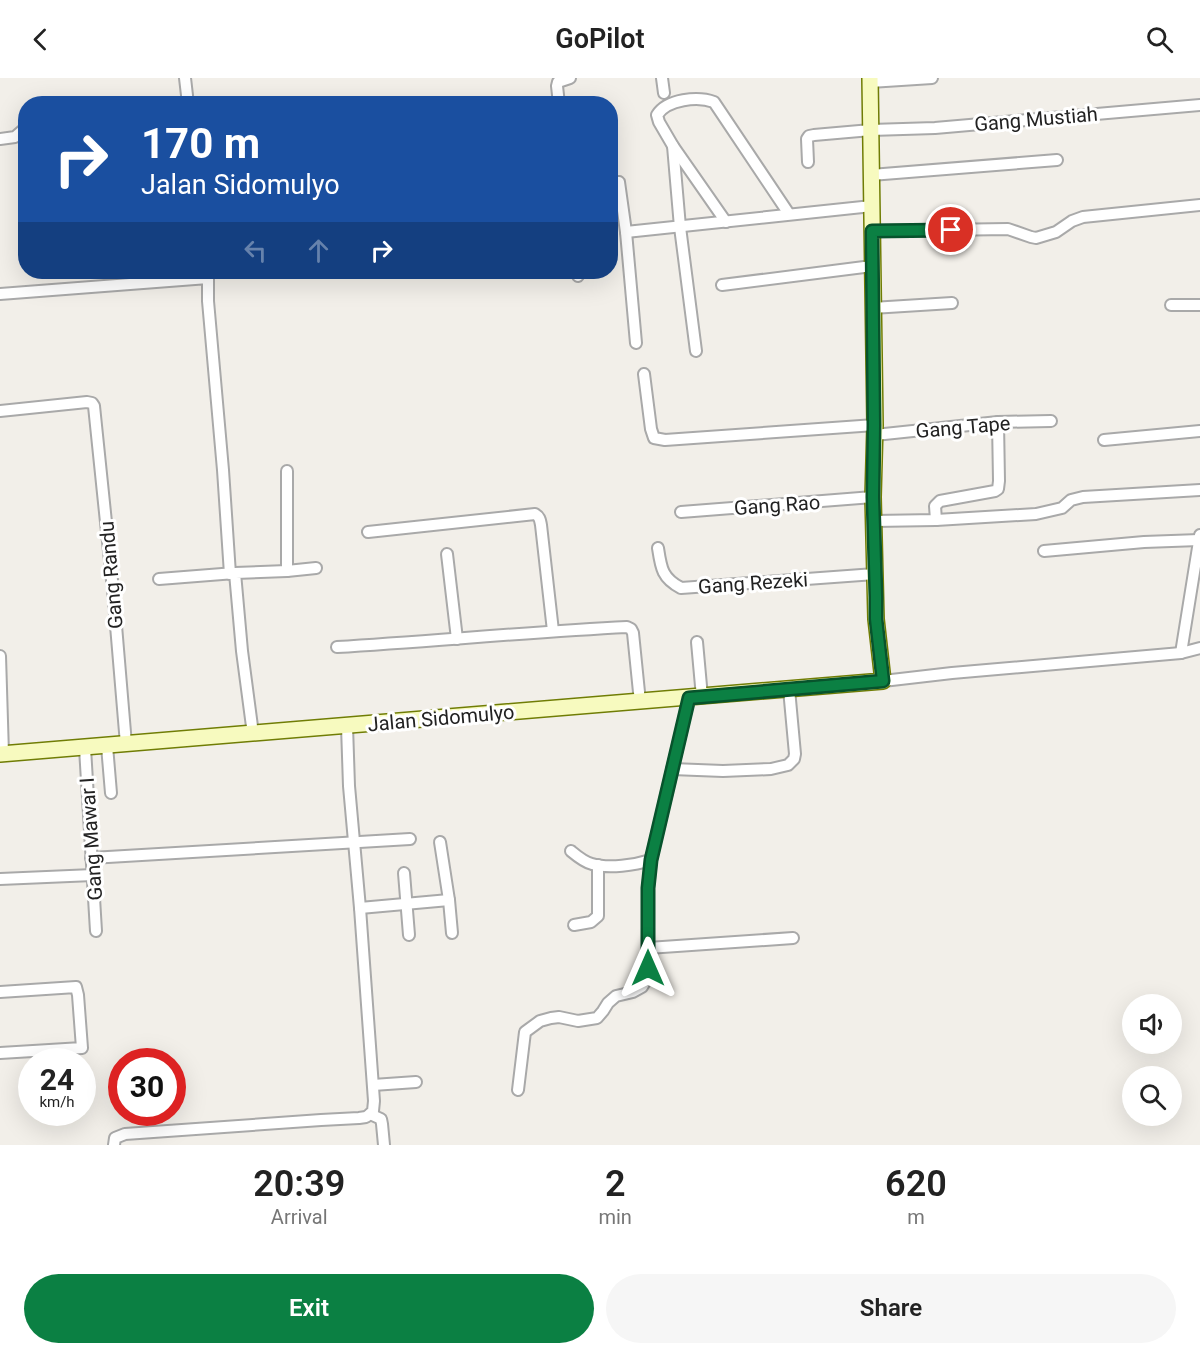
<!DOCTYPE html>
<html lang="en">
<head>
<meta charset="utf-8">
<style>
	body { margin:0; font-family:Roboto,sans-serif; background:#f6f6f6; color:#222; height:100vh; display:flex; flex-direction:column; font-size:22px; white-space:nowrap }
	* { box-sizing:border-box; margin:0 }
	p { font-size:20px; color:#767676 }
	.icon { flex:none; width:33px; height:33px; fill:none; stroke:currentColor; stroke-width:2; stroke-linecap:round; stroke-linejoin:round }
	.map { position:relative; height:1067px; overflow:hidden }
	.drawer { display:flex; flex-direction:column; background:#fff; flex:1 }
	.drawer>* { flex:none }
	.hud { position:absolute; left:18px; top:18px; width:600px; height:183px; border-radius:24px; box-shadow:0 6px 24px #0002; background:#1a4fa0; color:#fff; overflow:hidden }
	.controls { position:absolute; left:1122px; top:916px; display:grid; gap:12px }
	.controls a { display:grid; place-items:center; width:60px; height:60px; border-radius:50%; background:#fff; box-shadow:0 6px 24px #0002; font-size:30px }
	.speed { position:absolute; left:18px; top:970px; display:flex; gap:12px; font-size:30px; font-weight:700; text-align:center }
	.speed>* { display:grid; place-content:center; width:78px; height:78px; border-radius:50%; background:#fff; box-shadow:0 6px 24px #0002; line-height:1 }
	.speed small { font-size:15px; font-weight:400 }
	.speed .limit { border:9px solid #d22; background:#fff; color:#111 }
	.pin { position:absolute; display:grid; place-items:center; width:51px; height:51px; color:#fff; margin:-26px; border:3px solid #fff; border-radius:50%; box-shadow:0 2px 6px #0007 }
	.me { position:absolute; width:66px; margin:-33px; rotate:0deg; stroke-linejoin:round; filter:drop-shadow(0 0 4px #0008) }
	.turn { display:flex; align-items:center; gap:21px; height:126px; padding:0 24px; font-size:27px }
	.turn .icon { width:78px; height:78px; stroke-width:2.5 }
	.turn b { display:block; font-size:42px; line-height:51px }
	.lanes { display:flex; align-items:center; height:57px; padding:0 24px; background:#0003; justify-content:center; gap:30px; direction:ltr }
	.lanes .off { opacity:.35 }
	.eta { display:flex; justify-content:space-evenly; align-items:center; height:102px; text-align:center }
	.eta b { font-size:36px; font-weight:600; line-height:42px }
	.primary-button { display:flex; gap:12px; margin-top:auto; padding:12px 24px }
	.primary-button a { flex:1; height:69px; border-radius:36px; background:#0b8043; color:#fff; font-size:24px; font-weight:600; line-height:69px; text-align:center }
	.primary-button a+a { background:#f6f6f6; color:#222 }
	header { display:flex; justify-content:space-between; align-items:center; height:78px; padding:0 24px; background:#fff; font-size:27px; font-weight:600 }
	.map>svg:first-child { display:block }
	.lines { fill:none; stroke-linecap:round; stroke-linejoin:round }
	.street-casing { stroke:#a9a9a9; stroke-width:14 }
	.secondary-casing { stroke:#707d05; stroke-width:18 }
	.street { stroke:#fff; stroke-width:10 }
	.secondary { stroke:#f7fabf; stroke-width:15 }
	.route-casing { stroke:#07532c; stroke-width:15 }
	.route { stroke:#0b8043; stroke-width:10 }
	.labels { text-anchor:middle; stroke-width:6; stroke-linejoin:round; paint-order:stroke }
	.street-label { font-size:20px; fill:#222; stroke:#fff }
</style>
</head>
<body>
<header><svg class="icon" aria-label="back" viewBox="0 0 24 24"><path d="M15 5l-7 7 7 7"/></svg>GoPilot<svg class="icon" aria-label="search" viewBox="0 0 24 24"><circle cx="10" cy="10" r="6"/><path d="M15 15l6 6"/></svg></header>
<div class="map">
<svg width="1200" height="1067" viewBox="0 0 1200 1067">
	<rect width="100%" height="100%" fill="#f2efe9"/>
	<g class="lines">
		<defs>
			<g id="street">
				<polyline points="185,0 188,26"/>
				<polyline points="662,0 664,15"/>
				<polyline points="870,4 932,0"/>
				<polyline points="559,26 557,8 558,4 570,0"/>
				<polyline points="0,61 15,59 23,52"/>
				<polyline points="673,68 680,149 696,273"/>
				<polyline points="808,84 807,61 809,58 814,57 871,52 935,50 1200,27"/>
				<polyline points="871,97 1057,82"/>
				<polyline points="619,104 626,154 872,128"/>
				<path d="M726,144l-53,-76 -14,-24 -2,-7c10,-16 41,-19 57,-13l75,112"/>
				<polyline points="872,153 1008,151 1031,159 1036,160 1056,154 1072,143 1083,139 1200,127"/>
				<polyline points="626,154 636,265"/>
				<polyline points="577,194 578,198"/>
				<polyline points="722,207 872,188"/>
				<polyline points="0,216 208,200 208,223 223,392 230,496"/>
				<polyline points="1171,227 1200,227"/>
				<polyline points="872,230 952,225"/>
				<polyline points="644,296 651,351 654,360 665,362 875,347"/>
				<polyline points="0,333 87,324 92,325 94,328 113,512 126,666"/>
				<polyline points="875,357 998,344 1051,343"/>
				<polyline points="1104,362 1200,353"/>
				<polyline points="681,434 873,419"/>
				<polyline points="936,442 935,428 940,423 995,413 998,411 999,403 998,344"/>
				<polyline points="874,443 936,442 1036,436 1062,430 1071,422 1083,419 1200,412"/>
				<path d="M368,454l167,-18c5,3 5,6 6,11l12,106"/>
				<path d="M658,470c3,20 4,30 23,40l194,-14"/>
				<polyline points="1044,473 1144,464 1199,462"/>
				<polyline points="447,476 457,561"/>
				<polyline points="287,493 287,393"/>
				<polyline points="159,501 235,495"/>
				<polyline points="697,564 702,619"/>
				<path d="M337,569c97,-6 193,-15 290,-20l4,2 2,4 7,69"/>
				<polyline points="1181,575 1200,457"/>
				<polyline points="0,578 3,676"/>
				<polyline points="883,603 952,595 1181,575 1200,570"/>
				<polyline points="253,656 242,573 235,495 287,493 316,490"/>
				<polyline points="107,668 111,715"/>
				<polyline points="85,670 96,853"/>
				<polyline points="672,691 723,693 771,691 788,687 794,681 795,676 789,611"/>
				<polyline points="440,764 449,822 452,855"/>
				<path d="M571,773c6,5 13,11 21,13 17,5 43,1 59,-4"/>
				<polyline points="91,780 410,761"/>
				<polyline points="404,795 409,857"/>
				<polyline points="0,801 93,797"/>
				<polyline points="360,830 449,822"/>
				<polyline points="574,847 591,844 598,838 598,787"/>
				<polyline points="648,870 793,860"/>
				<polyline points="0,914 76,909 78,917 82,970 0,975"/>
				<polyline points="373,1007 416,1004"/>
				<polyline points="518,1012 525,954 540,943 551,940 559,939 578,943 597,940 603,933 608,925 616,918 633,914 642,909 645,904 648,890 648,810 651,782 689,620"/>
				<polyline points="370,1036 381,1041 382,1046 384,1067"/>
				<polyline points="114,1067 115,1060 125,1056 321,1042 359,1040 366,1039 370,1036 373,1033 374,1023 360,830 349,708 347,648"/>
			</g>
			<polyline id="secondary" points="0,676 883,603 876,541 873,419 875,347 870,0"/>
		</defs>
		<!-- street casing -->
		<use href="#street" class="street-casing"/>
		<!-- secondary casing -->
		<use href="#secondary" class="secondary-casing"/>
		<!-- street -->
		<use href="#street" class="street"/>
		<!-- secondary -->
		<use href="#secondary" class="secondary"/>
	</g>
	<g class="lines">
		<defs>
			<polyline id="route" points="648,890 648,810 651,782 689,620 883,603 876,541 876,519 873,419 874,347 872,153 951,152"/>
		</defs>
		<!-- route casing -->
		<use href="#route" class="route-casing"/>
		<!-- route -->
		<use href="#route" class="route"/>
	</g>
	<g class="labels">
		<!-- street labels -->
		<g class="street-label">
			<text transform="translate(1036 41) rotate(-5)" y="7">Gang Mustiah</text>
			<text transform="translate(963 349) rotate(-5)" y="7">Gang Tape</text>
			<text transform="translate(777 427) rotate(-4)" y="7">Gang Rao</text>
			<text transform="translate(111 497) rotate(-95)" y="7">Gang Randu</text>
			<text transform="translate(753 505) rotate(-4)" y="7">Gang Rezeki</text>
			<text transform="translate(441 640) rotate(-5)" y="7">Jalan Sidomulyo</text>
			<text transform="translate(91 761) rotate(-94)" y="7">Gang Mawar I</text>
		</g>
	</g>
</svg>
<div class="controls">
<a><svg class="icon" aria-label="sound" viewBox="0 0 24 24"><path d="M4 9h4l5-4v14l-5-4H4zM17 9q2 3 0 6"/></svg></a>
<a><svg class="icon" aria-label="search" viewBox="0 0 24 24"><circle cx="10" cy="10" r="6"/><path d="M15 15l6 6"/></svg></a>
</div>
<div class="speed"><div>24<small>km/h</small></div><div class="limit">30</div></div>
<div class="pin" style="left:951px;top:152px;background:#d93025"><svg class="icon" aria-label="arrive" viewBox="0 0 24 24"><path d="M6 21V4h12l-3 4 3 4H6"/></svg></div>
<svg class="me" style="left:648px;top:890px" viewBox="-20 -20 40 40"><path d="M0-17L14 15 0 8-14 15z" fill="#0b8043" stroke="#fff" stroke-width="4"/></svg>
<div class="hud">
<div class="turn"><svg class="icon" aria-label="right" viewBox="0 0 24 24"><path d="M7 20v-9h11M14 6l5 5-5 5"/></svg><div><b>170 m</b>Jalan Sidomulyo</div></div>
<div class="lanes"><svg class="icon off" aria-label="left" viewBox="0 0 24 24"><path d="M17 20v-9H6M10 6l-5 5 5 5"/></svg><svg class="icon off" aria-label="ahead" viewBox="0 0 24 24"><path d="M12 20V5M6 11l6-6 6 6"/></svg><svg class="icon" aria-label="right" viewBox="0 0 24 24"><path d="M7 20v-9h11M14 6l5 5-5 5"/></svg></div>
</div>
</div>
<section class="drawer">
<div class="eta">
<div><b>20:39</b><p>Arrival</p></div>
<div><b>2</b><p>min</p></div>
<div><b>620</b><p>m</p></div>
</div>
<div class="primary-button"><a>Exit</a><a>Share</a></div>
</section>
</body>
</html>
